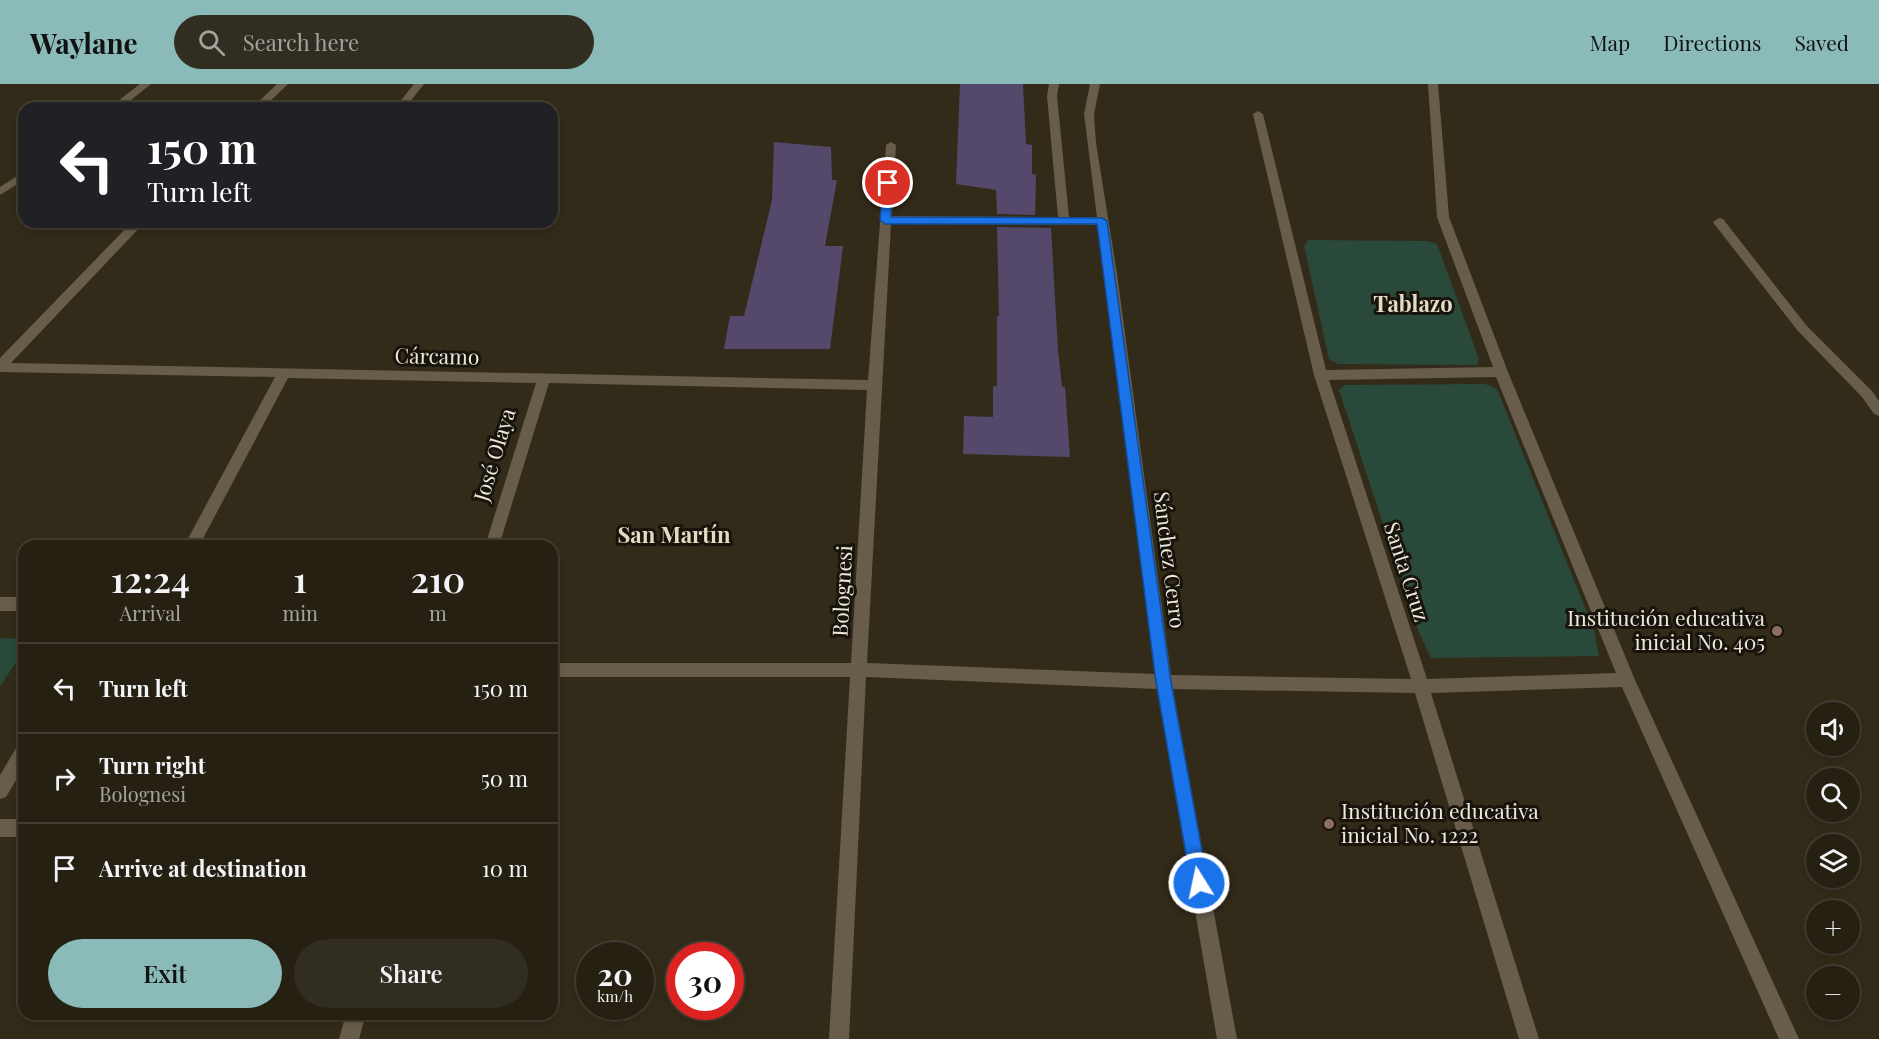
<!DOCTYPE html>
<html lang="en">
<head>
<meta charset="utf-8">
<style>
	body { margin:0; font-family:"Playfair Display",serif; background:#322d21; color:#f1f3f6; height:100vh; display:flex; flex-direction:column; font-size:22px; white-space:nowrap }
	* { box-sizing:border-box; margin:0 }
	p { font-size:20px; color:#a4a3a0 }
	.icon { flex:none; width:33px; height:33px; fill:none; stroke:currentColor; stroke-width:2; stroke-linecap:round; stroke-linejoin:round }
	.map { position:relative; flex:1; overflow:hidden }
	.drawer { position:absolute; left:18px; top:456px; width:540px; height:480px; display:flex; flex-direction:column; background:#262013; border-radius:18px; box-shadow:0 3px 9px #0003,0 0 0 2px #423e33 }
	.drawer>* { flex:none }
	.top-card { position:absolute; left:18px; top:18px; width:540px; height:126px; border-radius:18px; box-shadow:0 3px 9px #0003,0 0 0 2px #423e33; background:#202124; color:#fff; overflow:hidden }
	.buttons { position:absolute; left:1806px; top:618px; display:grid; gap:12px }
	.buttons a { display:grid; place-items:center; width:54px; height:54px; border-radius:50%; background:#262013; box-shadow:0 3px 9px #0003,0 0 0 2px #423e33; font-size:30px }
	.speed { position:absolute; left:576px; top:858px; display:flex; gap:12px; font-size:30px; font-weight:700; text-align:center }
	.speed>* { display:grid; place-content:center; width:78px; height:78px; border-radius:50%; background:#262013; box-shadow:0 3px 9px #0003,0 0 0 2px #423e33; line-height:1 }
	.speed small { font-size:15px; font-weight:400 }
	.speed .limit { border:9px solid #d22; background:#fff; color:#111 }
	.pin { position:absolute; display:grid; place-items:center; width:51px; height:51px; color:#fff; margin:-26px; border:3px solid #fff; border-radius:50%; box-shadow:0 2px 6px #0007 }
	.me { position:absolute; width:66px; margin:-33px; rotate:350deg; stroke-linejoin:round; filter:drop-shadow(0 0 4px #0008) }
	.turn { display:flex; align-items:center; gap:21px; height:126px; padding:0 30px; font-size:27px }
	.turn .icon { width:78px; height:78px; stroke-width:2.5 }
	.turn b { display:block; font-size:42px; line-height:51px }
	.eta { display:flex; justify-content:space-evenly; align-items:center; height:102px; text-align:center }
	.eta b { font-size:36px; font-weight:600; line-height:42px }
	.button { display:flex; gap:12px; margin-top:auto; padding:12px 30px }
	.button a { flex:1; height:69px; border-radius:36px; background:#8bbbb9; color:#111; font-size:24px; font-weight:600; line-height:69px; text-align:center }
	.button a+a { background:#322d21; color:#f1f3f6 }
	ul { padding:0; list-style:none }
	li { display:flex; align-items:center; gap:18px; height:90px; padding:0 30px; border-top:2px solid #423e33 }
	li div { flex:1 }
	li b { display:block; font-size:22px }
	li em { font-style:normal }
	header { display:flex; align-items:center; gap:36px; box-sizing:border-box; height:84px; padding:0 30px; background:#8bbbb9; color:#111 }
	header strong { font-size:28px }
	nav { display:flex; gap:33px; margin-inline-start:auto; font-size:21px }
	.search { width:420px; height:54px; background:#322d21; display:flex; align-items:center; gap:15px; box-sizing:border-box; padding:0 21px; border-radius:33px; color:#a4a3a0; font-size:22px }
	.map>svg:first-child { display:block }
	.green { fill:#29493b }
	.building { fill:#54496a }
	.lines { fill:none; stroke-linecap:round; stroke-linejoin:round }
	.minor { fill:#675d4a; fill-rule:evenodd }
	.route { fill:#1a73e8; stroke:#114b97; stroke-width:1.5 }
	.education-dot { fill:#8d6e63; stroke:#18140c; stroke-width:2 }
	.labels { text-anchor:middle; stroke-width:6; stroke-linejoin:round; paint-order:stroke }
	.street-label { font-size:21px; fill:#ede8dc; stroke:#18140c }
	.poi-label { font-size:21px; fill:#ede8dc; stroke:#18140c; text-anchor:end }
	.neighbourhood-label { font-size:22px; font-weight:bold; fill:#e5dac4; stroke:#18140c }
</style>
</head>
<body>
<header>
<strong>Waylane</strong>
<div class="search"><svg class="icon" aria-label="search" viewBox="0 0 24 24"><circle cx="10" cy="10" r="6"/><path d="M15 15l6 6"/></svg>Search here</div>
<nav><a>Map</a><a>Directions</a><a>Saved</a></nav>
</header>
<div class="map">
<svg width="1879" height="955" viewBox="0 0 1879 955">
	<rect width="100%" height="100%" fill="#332b19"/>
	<!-- green -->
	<g class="green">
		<polygon points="1308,156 1427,157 1437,160 1479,275 1477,281 1338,280 1329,275 1304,162"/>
		<polygon points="1485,300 1497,305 1594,546 1599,572 1431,574 1418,546 1339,306 1345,301"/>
		<polygon points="0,554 22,555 24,567 0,602"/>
	</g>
	<!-- building -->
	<g class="building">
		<polygon points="960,0 1023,0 1026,60 1032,61 1032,90 1036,91 1035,131 997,130 996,106 956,100"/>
		<polygon points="774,58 831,63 832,96 837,96 825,162 843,162 830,265 724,265 730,232 744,232 772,116"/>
		<polygon points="997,143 1051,144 1058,266 1062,303 1065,303 1070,373 963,370 964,332 993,333 993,302 997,302 997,232 999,232"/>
	</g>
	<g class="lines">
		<!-- minor -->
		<g class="minor">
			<polygon points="140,0 151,0 121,24 109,24"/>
			<polygon points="277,0 288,0 263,24 252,24"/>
			<polygon points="414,0 424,0 405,24 395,24"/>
			<path d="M1049,0h10l-2,12 12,121h28l-13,-103 6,-30h10l-6,30 2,29 21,131 54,401 240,4 -97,-304 -61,-261 5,-3 5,3 63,256 167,-3 -56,-150 -9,-133h10l11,133 59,155 127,308 164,359h-20l-157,-352 -191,6 108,346h-20l-104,-346 -242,-4 64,350h-20l-60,-350 -291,-12 -17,362h-20l21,-362h-298v-14h299l16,-273 -318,-7 -50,163h-14l51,-163 -248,-5 -89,168h-15l91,-169 -275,-5v-14l132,-136h13l-134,141 857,17 18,-235 5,-3 5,3 -4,71 166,1 -11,-121zM891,140l207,1 57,449 -288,-11zM1496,293l120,296 -189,6 -98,-299z"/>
			<polygon points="24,88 24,96 0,111 0,103"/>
			<polygon points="1719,134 1723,135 1806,241 1872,307 1879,317 1879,332 1874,330 1862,313 1798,247 1715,141 1713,138"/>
			<rect x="0" y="513" width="24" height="14"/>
			<polygon points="24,659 24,683 6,713 0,715 0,691 18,661"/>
			<rect x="0" y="735" width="24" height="18"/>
			<polygon points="346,930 366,930 359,955 339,955"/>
		</g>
	</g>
	<!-- route -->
	<polygon class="route" points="888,96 893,99 891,133 1102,134 1107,137 1171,598 1208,799 1205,805 1199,807 1193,805 1191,799 1156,598 1097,140 885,140 880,136 883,99"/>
	<!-- markers -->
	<g class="education-dot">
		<circle cx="1777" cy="547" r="6"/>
		<circle cx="1329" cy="740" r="6"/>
	</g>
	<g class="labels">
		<!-- street labels -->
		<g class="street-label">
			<text transform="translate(437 273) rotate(1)" y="7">Cárcamo</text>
			<text transform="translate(495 371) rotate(-73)" y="7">José Olaya</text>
			<text transform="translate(1169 476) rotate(83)" y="7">Sánchez Cerro</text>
			<text transform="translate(1406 488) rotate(72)" y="7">Santa Cruz</text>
			<text transform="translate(843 507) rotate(-87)" y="7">Bolognesi</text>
		</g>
		<!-- poi labels -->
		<g class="poi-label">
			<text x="1765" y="542">Institución educativa<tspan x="1765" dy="24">inicial No. 405</tspan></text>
			<text x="1341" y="735" text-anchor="start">Institución educativa<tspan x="1341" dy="24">inicial No. 1222</tspan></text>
		</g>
		<!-- neighbourhood labels -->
		<g class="neighbourhood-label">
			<text x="1413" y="228">Tablazo</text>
			<text x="674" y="459">San Martín</text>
		</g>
	</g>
</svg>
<div class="buttons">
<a><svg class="icon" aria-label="sound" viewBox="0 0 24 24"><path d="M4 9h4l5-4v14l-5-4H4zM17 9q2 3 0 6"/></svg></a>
<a><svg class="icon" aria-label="search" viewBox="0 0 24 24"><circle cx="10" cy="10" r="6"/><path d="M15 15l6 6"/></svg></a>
<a><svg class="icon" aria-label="layers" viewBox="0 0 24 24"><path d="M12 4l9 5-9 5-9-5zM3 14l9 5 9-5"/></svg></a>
<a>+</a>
<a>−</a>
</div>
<div class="speed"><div>20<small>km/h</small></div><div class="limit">30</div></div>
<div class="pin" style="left:888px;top:99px;background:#d93025"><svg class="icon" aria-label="arrive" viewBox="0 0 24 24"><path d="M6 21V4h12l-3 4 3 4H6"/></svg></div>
<svg class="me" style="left:1199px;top:799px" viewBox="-20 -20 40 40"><circle r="17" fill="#1a73e8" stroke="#fff" stroke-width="3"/><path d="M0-11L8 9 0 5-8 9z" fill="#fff"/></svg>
<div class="top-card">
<div class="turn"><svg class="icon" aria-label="left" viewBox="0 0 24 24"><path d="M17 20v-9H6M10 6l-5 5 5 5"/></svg><div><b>150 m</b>Turn left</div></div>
</div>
<section class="drawer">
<div class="eta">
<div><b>12:24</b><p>Arrival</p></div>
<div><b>1</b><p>min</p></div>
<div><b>210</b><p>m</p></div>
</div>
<ul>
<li><svg class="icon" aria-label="left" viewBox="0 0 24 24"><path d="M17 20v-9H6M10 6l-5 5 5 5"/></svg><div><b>Turn left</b></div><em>150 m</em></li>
<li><svg class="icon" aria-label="right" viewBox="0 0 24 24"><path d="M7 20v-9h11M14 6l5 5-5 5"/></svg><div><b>Turn right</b><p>Bolognesi</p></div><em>50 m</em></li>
<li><svg class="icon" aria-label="arrive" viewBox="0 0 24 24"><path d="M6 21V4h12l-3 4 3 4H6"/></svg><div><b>Arrive at destination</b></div><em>10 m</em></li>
</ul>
<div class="button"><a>Exit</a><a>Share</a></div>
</section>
</div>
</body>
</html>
